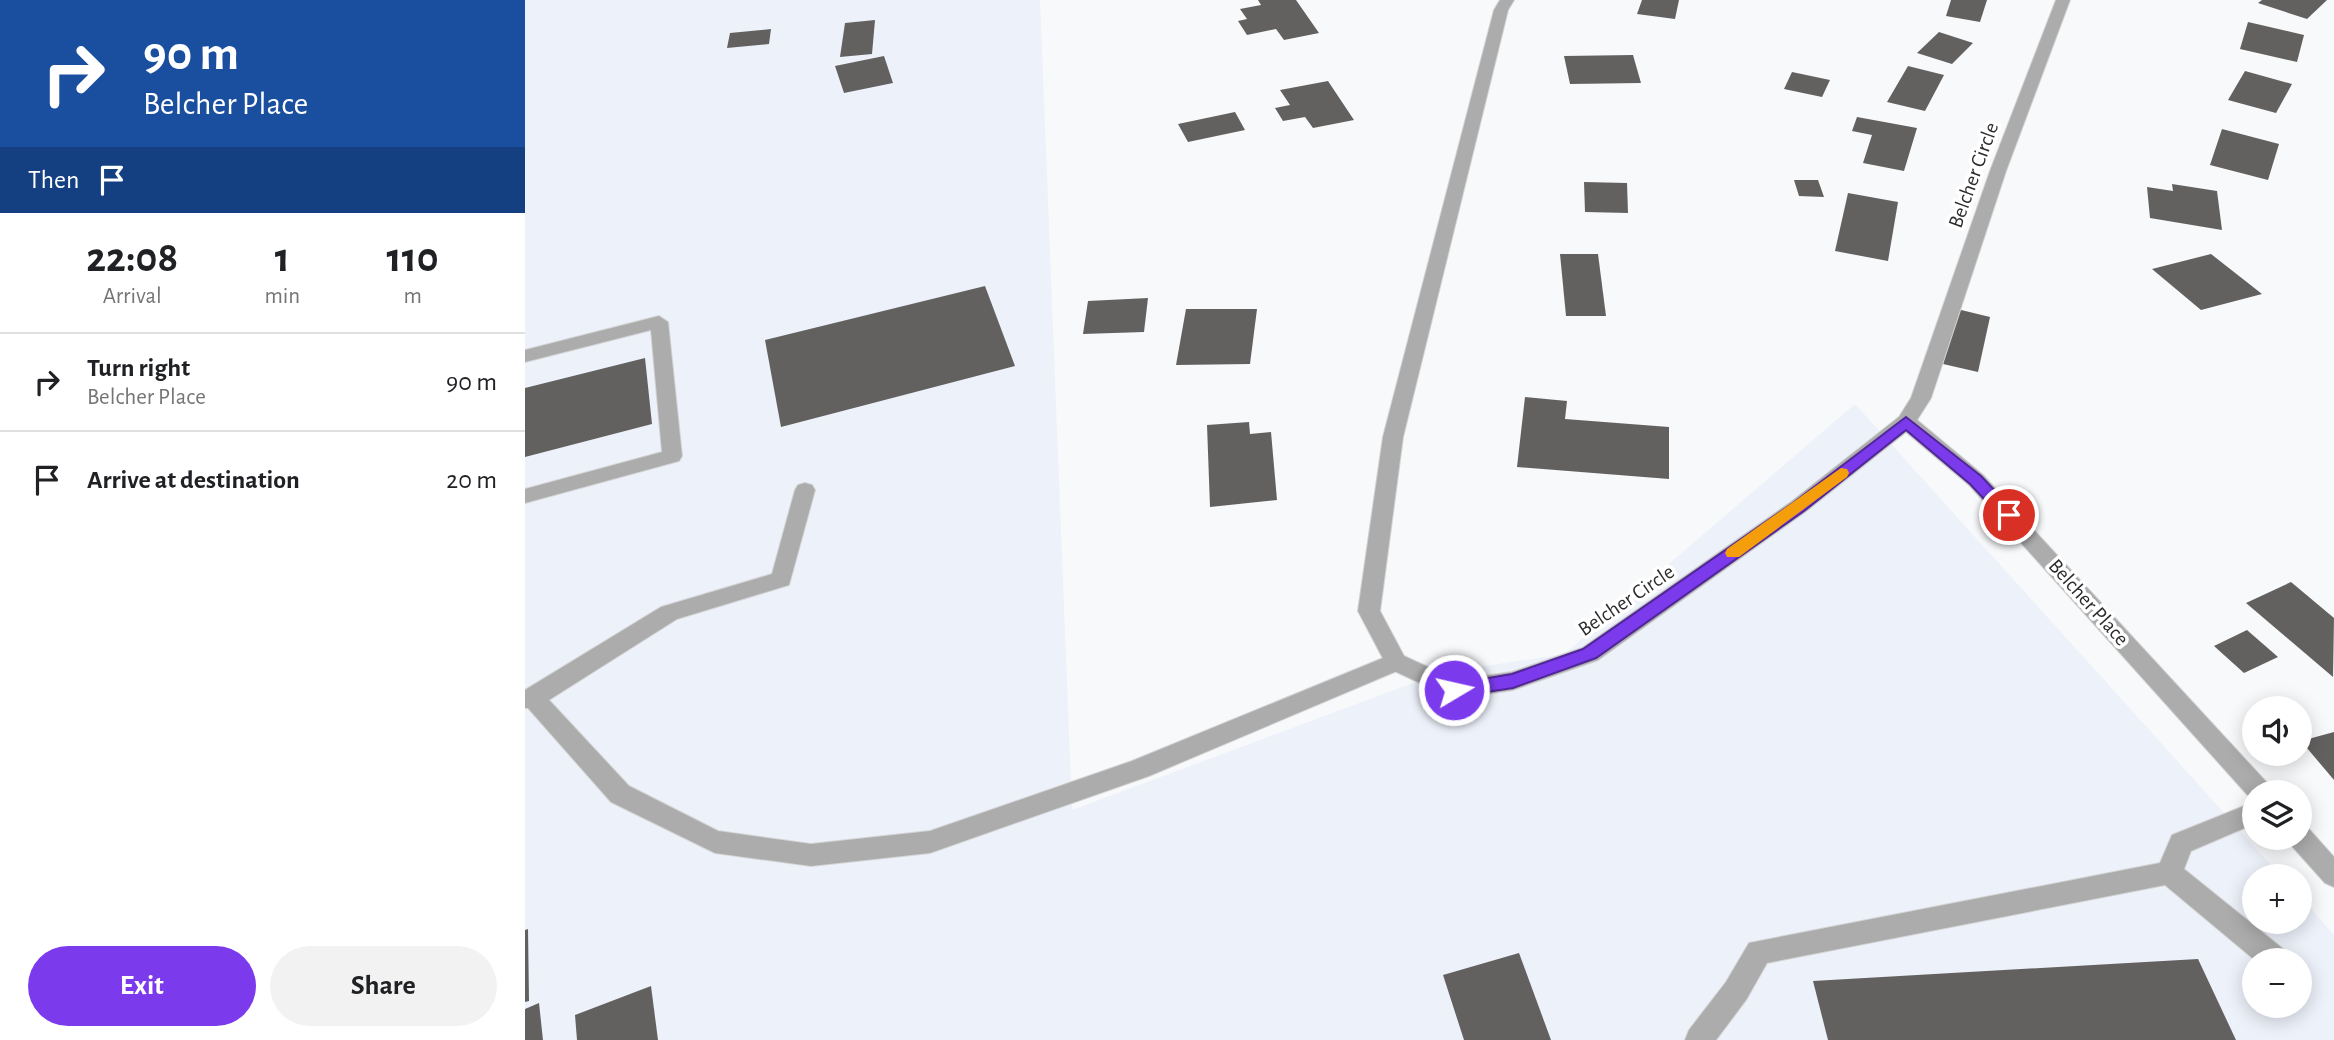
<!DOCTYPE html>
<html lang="en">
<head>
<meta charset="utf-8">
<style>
	body { margin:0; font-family:"Alegreya Sans",sans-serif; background:#f2f2f2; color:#202124; height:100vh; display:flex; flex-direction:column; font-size:26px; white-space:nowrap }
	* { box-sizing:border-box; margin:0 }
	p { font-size:23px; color:#757577 }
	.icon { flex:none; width:38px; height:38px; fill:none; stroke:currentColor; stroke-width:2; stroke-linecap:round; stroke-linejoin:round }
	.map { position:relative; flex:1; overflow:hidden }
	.drawer { display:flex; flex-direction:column; background:#fff; width:525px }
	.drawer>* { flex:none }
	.guide { background:#1a4fa0; color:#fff; overflow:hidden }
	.buttons { position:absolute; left:1717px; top:696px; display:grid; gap:14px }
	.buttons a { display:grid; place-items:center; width:70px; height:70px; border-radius:50%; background:#fff; box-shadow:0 4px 18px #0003; font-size:35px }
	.pin { position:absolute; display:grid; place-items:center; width:60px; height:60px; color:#fff; margin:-30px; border:4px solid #fff; border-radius:50%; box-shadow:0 2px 7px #0007 }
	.me { position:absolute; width:77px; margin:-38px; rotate:81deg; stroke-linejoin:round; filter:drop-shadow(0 0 5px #0008) }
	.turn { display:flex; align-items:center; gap:24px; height:147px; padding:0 28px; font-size:32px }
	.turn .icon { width:91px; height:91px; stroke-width:2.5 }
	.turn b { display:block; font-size:49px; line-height:60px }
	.then { display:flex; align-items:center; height:66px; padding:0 28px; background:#0003; gap:14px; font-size:26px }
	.eta { display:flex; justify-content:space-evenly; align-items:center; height:119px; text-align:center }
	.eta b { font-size:42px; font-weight:700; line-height:49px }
	.action { display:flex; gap:14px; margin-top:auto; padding:14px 28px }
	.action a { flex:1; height:80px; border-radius:42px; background:#7c3aed; color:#fff; font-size:28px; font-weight:700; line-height:80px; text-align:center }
	.action a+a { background:#f2f2f2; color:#202124 }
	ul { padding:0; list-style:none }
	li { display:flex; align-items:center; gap:21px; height:98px; padding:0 28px; border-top:2px solid #e0e0e0 }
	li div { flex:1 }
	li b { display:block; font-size:26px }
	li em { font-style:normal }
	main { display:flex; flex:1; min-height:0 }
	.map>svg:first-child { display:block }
	.built { fill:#edf1fa; fill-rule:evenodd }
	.building { fill:#636160 }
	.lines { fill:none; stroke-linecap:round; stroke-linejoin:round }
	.lane-casing { stroke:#d3d4d5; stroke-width:2 }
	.street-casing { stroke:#d3d4d5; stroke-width:2 }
	.lane { fill:#adacac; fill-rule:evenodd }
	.street { fill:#adacac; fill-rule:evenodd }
	.route { fill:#7c3aed; stroke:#51269a; stroke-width:2 }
	.slow { fill:#f59e0b }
	.labels { text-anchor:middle; stroke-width:7; stroke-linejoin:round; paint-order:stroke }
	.street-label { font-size:21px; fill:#2d2d2e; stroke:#fff }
</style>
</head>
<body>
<main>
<section class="drawer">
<div class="guide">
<div class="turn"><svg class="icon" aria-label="right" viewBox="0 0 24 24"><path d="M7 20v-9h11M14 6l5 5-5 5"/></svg><div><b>90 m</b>Belcher Place</div></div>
<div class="then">Then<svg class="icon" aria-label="arrive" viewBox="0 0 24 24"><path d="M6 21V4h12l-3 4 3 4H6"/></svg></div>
</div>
<div class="eta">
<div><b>22:08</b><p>Arrival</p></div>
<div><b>1</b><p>min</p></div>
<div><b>110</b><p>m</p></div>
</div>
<ul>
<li><svg class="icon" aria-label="right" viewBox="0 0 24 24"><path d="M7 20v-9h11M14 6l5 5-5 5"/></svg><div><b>Turn right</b><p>Belcher Place</p></div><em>90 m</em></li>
<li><svg class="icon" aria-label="arrive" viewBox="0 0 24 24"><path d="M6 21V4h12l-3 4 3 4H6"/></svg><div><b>Arrive at destination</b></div><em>20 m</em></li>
</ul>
<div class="action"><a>Exit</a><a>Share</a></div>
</section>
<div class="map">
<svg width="1809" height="1040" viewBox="0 0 1809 1040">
	<rect width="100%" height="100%" fill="#f8f9fa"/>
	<!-- built -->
	<path class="built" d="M0,0h515l32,810 368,-137 124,-19 291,-250 427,473h-28v45h45l1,-26 34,39v105h-1809zM1729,961h45v45h-45z"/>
	<!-- building -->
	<g class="building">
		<polygon points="733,0 771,0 794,33 759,40 751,29 722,35 713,21 722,19 715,9 736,5"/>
		<polygon points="1117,0 1154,0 1150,19 1112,14"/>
		<polygon points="1426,0 1462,0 1455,22 1421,16"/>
		<polygon points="1737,0 1802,0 1782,19 1733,3"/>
		<polygon points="350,20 347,54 315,57 320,23"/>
		<polygon points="1723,22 1779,35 1772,62 1715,49"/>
		<polygon points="246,29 244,44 202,48 205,33"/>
		<polygon points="1414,32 1448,43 1427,64 1392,53"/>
		<polygon points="1108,55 1116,83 1045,84 1039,56"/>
		<polygon points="359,56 368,83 319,93 310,66"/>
		<polygon points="1383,66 1419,75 1400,111 1362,102"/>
		<polygon points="1720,71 1767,84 1751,113 1703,100"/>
		<polygon points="1267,72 1305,80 1297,97 1259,89"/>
		<polygon points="803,81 829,120 788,128 780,117 758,121 750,108 765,105 755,90"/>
		<polygon points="710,112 720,130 663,142 653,124"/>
		<polygon points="1332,117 1392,128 1379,171 1338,163 1347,135 1327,131"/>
		<polygon points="1697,129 1754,144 1743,180 1685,165"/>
		<polygon points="1269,180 1293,180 1299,197 1274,196"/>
		<polygon points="1059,182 1102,183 1103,213 1060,212"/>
		<polygon points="1647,184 1692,191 1697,230 1625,218 1622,187 1648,191"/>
		<polygon points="1323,193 1373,202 1363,261 1310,251"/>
		<polygon points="1035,254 1073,254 1081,316 1041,316"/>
		<polygon points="1686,254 1737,294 1676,310 1627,269"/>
		<polygon points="460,286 490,366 256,427 240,340"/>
		<polygon points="623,298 619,332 558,334 563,301"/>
		<polygon points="661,309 732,309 725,364 651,365"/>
		<polygon points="1432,309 1465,317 1453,372 1418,364"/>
		<polygon points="120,358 127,424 0,457 0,388"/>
		<polygon points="1000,397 1042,401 1040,419 1144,427 1144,479 992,467"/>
		<polygon points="724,422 725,434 746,432 752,500 685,507 682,425"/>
		<polygon points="1766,582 1809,618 1808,677 1721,603"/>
		<polygon points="1722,630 1753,657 1719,673 1689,646"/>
		<polygon points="1809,732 1809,780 1776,741"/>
		<polygon points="3,929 4,1001 0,1002 0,930"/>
		<polygon points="994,953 1026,1040 939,1040 918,975"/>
		<polygon points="1673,959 1711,1040 1303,1040 1288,981"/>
		<polygon points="126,986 133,1040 52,1040 50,1015"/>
		<polygon points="14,1003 18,1040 0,1040 0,1009"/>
	</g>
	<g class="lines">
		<defs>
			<g id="lane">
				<polygon points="134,316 143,322 157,456 154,461 0,503 0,489 137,452 126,330 0,362 0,350"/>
				<polygon points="280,483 287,485 290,490 264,585 152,619 24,700 104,786 193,831 286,844 405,831 607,761 863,656 871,653 879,656 883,662 879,668 624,776 405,853 286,866 190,853 86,802 3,708 0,708 0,690 136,607 247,574 270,490 273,485"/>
				<polygon points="1729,802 1729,824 1666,851 1659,869 1762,952 1766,961 1731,961 1640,885 1242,963 1221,1000 1191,1040 1160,1040 1164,1030 1201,982 1224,943 1635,863 1647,835"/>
			</g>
			<g id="street">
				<polygon points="975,0 989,0 983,10 878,437 855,611 879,656 931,680 987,672 1057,648 1266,502 1374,417 1386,398 1465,171 1531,0 1545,0 1481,171 1406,398 1392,420 1458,475 1745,786 1748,793 1729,793 1727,800 1444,485 1381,432 1280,512 1073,660 988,690 929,699 863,668 833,611 858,437 969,10"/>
				<polygon points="1774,825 1783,828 1809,857 1809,887 1800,883 1765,844 1762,838 1774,838"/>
			</g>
		</defs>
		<!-- lane casing -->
		<use href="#lane" class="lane-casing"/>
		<!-- street casing -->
		<use href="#street" class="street-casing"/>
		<!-- lane -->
		<use href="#lane" class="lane"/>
		<!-- street -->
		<use href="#street" class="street"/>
	</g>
	<!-- route -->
	<polygon class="route" points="1381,417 1456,476 1489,511 1492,515 1489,519 1478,519 1445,484 1381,430 1279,511 1071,658 988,688 929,697 922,695 920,690 922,685 987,674 1058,649 1268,503"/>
	<!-- slow -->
	<polygon class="slow" points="1316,468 1322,469 1324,473 1322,477 1214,557 1202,557 1200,553 1202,549"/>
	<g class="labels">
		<!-- street labels -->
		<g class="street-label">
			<text transform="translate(1448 175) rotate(-70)" y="7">Belcher Circle</text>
			<text transform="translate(1101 600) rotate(-34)" y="7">Belcher Circle</text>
			<text transform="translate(1564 602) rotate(48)" y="7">Belcher Place</text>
		</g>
	</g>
</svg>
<div class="buttons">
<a><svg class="icon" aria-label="sound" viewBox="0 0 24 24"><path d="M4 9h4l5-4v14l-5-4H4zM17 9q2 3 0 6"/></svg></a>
<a><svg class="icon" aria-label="layers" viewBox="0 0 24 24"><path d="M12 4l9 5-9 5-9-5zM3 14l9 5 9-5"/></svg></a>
<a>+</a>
<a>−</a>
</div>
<div class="pin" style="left:1484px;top:515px;background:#d93025"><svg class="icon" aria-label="arrive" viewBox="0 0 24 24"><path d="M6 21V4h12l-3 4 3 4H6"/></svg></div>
<svg class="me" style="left:929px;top:690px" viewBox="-20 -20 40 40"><circle r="17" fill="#7c3aed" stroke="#fff" stroke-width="3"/><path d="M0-11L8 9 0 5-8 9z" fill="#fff"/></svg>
</div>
</main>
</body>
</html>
